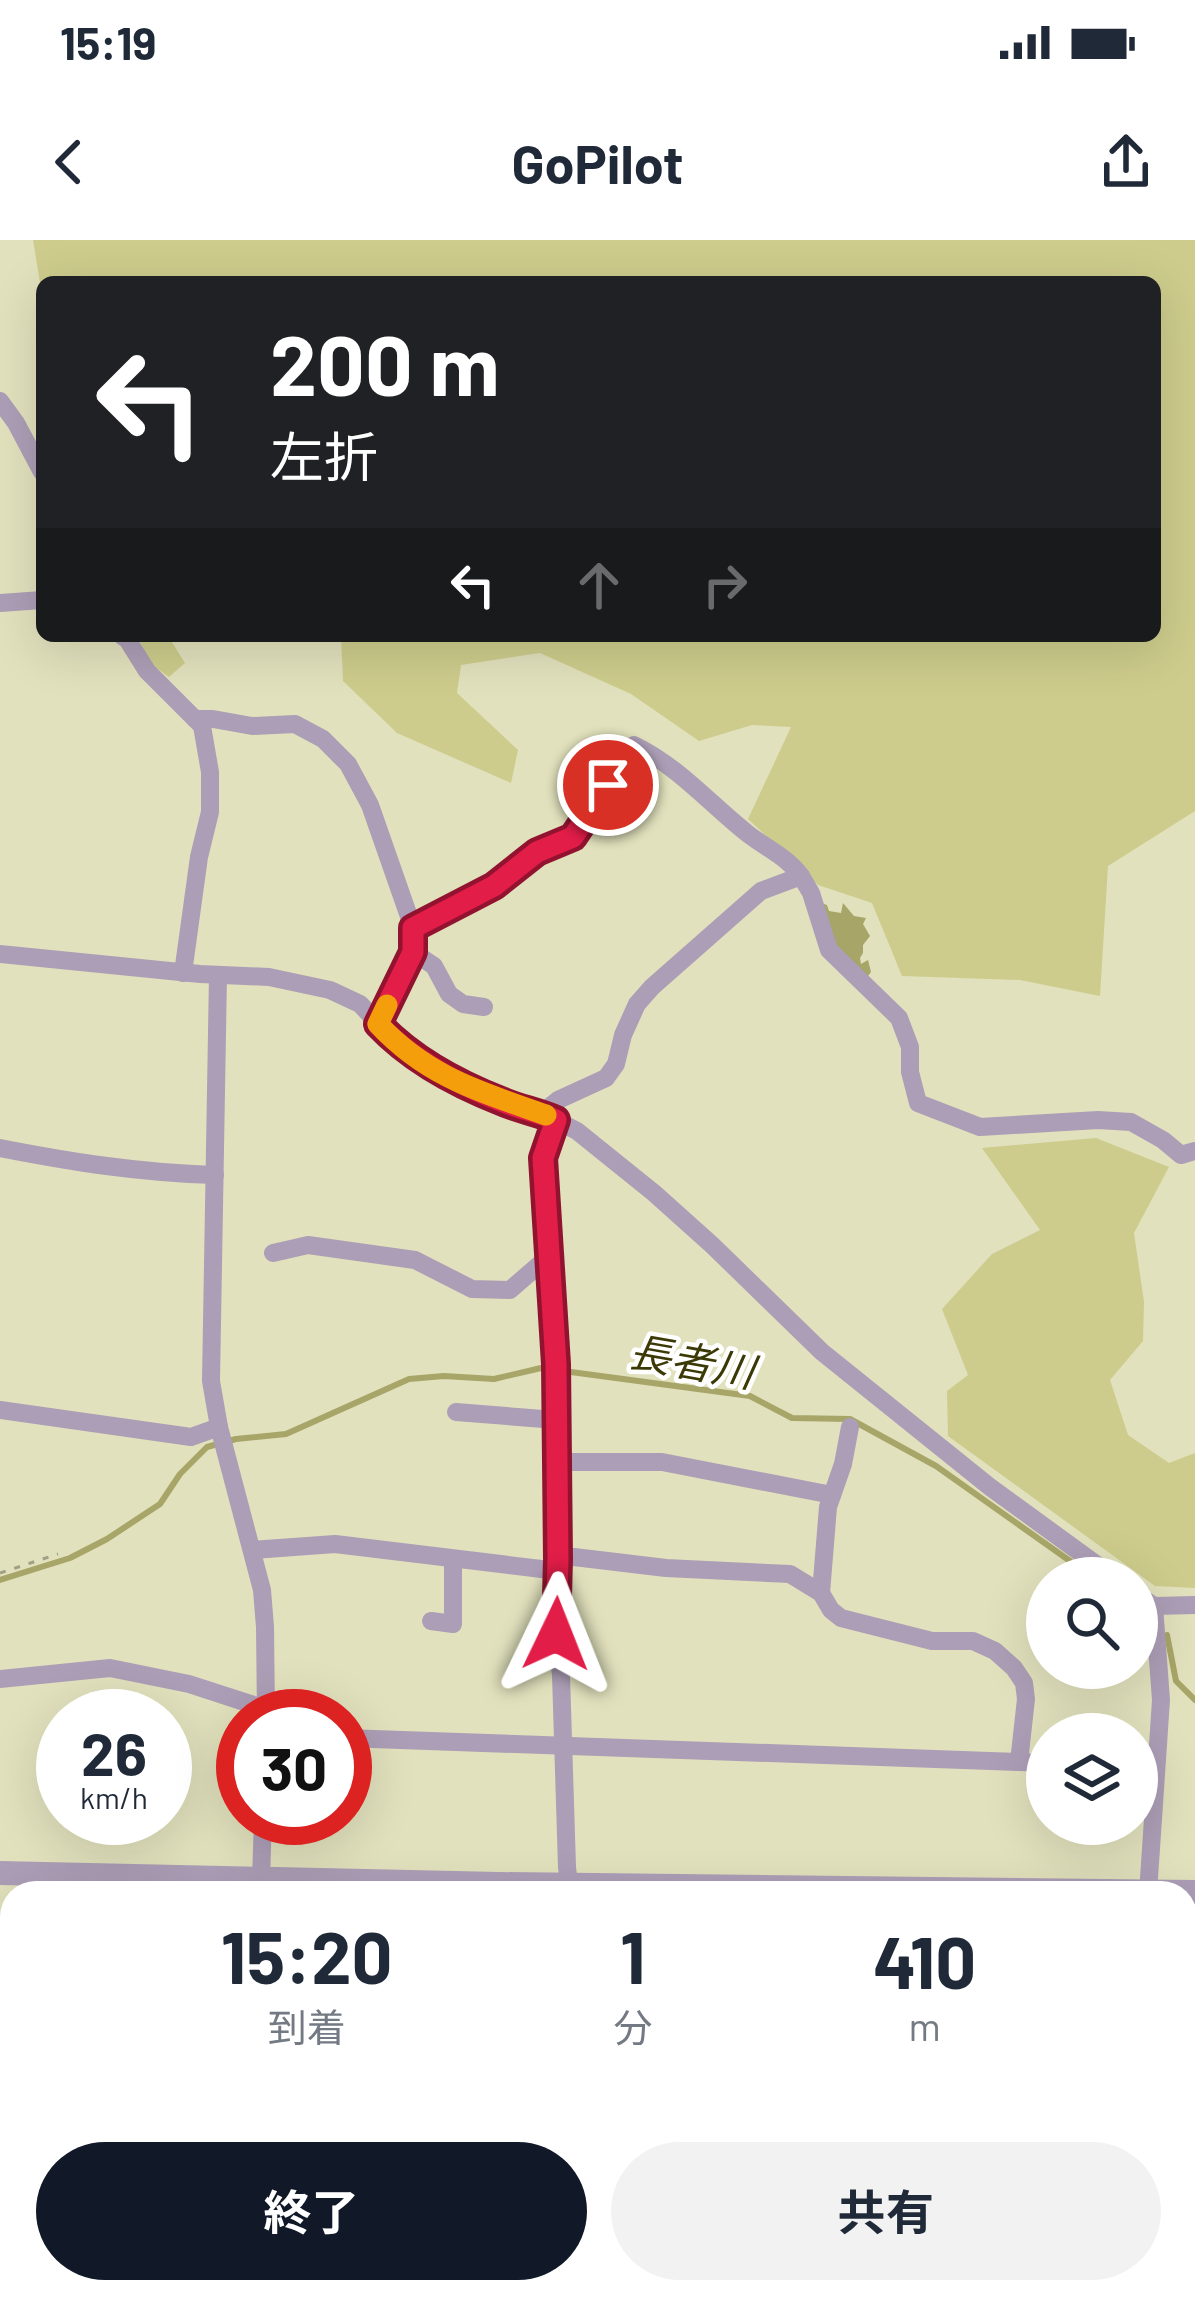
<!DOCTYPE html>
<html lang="ja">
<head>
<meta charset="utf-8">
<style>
	body { margin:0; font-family:Barlow,"Noto Sans JP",sans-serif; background:#f2f2f3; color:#1f2937; height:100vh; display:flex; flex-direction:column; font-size:45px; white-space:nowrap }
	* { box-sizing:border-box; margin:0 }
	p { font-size:39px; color:#747a83 }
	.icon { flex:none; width:66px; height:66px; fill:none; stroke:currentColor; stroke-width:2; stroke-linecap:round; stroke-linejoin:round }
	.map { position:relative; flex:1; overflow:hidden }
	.sheet { position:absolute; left:0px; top:1641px; width:1197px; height:423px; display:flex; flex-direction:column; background:#fff; border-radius:36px 36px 0 0; box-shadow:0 12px 48px #0002 }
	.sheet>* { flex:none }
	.hud { position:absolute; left:36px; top:36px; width:1125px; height:366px; border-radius:18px; box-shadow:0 12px 48px #0002; background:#202124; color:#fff; overflow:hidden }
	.buttons { position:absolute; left:1026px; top:1317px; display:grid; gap:24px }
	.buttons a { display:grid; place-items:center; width:132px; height:132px; border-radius:50%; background:#fff; box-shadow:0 12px 48px #0002; font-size:60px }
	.speed { position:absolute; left:36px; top:1449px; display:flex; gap:24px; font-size:60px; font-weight:700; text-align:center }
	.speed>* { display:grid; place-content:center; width:156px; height:156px; border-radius:50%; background:#fff; box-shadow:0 12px 48px #0002; line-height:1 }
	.speed small { font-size:30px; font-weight:400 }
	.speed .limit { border:18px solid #d22; background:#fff; color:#111 }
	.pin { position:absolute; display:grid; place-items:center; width:102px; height:102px; color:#fff; margin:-51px; border:6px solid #fff; border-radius:50%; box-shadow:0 3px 12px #0007 }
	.me { position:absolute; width:132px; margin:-66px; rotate:2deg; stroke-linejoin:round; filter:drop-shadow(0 0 9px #0008) }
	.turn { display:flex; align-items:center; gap:42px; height:252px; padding:0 36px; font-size:54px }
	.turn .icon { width:156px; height:156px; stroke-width:2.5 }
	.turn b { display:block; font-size:84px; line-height:102px }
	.lanes { display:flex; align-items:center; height:114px; padding:0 36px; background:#0003; justify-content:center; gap:60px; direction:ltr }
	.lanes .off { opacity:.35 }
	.eta { display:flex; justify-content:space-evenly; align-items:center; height:204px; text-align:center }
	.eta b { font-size:72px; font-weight:700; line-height:84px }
	.primary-button { display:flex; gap:24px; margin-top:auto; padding:24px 36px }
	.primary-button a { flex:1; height:138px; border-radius:72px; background:#111827; color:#fff; font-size:48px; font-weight:700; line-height:138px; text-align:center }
	.primary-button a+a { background:#f2f2f3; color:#1f2937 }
	.status { display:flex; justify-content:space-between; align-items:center; height:84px; padding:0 60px; background:#fff; direction:ltr }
	.status svg { height:33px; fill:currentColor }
	header { display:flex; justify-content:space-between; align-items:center; height:156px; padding:0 36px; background:#fff; font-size:54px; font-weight:700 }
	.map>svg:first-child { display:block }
	.green { fill:#cdcc8c }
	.water { fill:#a7a567 }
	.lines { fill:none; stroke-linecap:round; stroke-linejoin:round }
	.stream { stroke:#a7a567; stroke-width:6 }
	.path { stroke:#a0a084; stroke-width:3; stroke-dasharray:6 9; stroke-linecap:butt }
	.minor { stroke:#ac9eb6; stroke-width:18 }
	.tertiary { stroke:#ac9eb6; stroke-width:24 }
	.route-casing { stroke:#92132f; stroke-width:30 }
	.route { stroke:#e11d48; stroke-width:21 }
	.slow { stroke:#f59e0b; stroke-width:21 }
	.labels { text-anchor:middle; stroke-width:9; stroke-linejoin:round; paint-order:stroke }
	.water-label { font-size:42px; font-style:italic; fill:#3b3905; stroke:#fff }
</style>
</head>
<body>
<div class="status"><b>15:19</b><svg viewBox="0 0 49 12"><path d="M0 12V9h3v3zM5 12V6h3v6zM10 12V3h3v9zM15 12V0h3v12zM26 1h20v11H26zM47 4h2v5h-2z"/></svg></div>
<header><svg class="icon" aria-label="back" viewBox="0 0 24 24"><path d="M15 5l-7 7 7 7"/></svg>GoPilot<svg class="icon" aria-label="share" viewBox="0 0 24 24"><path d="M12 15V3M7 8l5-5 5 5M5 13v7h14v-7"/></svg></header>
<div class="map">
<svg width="1195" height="2063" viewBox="0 0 1195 2063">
	<rect width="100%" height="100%" fill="#e1e1bd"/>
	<!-- green -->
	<g class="green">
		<polygon points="33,0 1195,0 1195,571 1108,626 1100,756 1020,740 902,736 872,663 818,645 748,579 791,487 752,485 699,501 631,454 540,413 461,425 457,453 518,510 511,543 397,493 343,441 341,396 1155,396 1155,42 42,42 42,55"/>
		<polygon points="137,396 168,396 185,423 169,437 152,425"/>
		<polygon points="1096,898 1169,927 1134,993 1144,1062 1143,1101 1110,1140 1128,1195 1169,1223 1195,1213 1195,1348 1155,1346 948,1196 947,1151 968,1135 942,1069 992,1014 1040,990 982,908"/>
	</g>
	<!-- water -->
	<polygon class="water" points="821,663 827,665 829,671 841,673 843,663 854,676 866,678 863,684 870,696 863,705 863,713 860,718 861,724 868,720 871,732 868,736 833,706"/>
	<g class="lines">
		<!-- stream -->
		<g class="stream">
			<polyline points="0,1340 70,1318 107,1299 160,1264 180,1234 207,1207 236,1199 286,1194 409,1139 444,1136 494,1139 541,1128 750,1156 792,1178 850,1179 936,1226 1094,1338"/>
			<polyline points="1137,1371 1143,1375"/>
			<polyline points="1167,1395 1176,1441 1195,1460"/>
		</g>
		<!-- path -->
		<polyline class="path" points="0,1333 58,1314"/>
		<!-- minor -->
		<g class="minor">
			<polyline points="0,161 16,183 42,232"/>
			<polyline points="0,363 42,360"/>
			<polyline points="122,396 127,399 147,431 202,486 210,532 210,572 199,617 183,733"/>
			<polyline points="195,479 213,479 252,486 295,484 323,499 348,524 370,565 413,688 413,712 378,784"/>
			<path d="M413,688l80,-42 44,-34 36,-15 35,-52 14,-33 12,-7c44,21 76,59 114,89 18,14 39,23 53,42"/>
			<polyline points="413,712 434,726 449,754 463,764 484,767"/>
			<polyline points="0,714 200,734 269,737 330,750 360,764 387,793 418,821 461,844 505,863 542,873 577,891 654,953 712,1005 822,1112 990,1247 1115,1338"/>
			<polyline points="218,735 211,1141 219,1187 262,1350 265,1387 266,1476"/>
			<polyline points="542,873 558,860 606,838 616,824 623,795 637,764 652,747 761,651 801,636 811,653 829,710 899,778 910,807 910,832 918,863 980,887 1098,880 1131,882 1163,900 1181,915 1195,911"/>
			<polyline points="556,880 543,918 556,1123 558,1319 556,1394 561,1435 567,1627 570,1652"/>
			<path d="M0,908c72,14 141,25 215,27"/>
			<polyline points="273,1013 308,1005 415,1020 472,1049 510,1050 548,1017"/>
			<polyline points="0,1170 191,1197 219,1187"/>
			<polyline points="456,1172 556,1180"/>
			<polyline points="556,1222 662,1222 832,1255"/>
			<polyline points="252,1310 335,1304 558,1331"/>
			<polyline points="558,1319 574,1317 666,1328 790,1334 821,1353 831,1370 841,1378 932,1401 973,1401 995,1411 1014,1428 1024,1443 1026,1459 1019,1522 1047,1523"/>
			<polyline points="821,1353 828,1267 843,1224 850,1187"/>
			<polyline points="1137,1354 1154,1366 1195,1365"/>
			<polyline points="431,1381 453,1384 453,1319"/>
			<polyline points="0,1439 110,1428 189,1444 266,1469"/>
			<polyline points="345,1498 1019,1522"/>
			<polyline points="261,1639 263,1578"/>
			<polyline points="1148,1653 1161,1460 1154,1366"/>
			<polyline points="0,1902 12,1903"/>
			<polyline points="1185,1940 1195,1940"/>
			<polyline points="556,2052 556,2063"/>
			<polyline points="1146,2063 1146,2052"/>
		</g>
		<!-- tertiary -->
		<polyline class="tertiary" points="0,1633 499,1644 1195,1652"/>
	</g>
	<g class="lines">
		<defs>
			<path id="route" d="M556,1394l2,-75 -2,-195 -13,-206 13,-38c-18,-8 -37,-11 -55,-19 -46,-18 -89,-41 -123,-77l35,-72v-24l81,-42 43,-34 36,-15 35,-52"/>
		</defs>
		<!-- route casing -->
		<use href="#route" class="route-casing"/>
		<!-- route -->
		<use href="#route" class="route"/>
		<!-- slow -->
		<path class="slow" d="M387,765l-9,19c49,53 103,68 168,91"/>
	</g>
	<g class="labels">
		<!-- water labels -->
		<g class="water-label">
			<text transform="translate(692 1122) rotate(10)" y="15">長者川</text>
		</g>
	</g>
</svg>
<div class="buttons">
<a><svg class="icon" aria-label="search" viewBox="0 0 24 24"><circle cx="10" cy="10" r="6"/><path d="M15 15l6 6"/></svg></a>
<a><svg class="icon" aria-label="layers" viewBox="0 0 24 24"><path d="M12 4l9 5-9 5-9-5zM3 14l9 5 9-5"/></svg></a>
</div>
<div class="speed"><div>26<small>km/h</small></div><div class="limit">30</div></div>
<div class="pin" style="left:608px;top:545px;background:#d93025"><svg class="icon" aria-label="arrive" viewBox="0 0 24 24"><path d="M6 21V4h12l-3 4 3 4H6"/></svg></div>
<svg class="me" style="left:556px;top:1394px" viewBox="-20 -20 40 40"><path d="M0-17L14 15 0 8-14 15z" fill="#e11d48" stroke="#fff" stroke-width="4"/></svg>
<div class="hud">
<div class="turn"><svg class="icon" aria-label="left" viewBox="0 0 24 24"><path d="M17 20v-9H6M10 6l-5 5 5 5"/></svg><div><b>200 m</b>左折</div></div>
<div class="lanes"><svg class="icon" aria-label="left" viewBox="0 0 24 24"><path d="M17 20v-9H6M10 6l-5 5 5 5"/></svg><svg class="icon off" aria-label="ahead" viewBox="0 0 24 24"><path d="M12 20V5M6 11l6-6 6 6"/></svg><svg class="icon off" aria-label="right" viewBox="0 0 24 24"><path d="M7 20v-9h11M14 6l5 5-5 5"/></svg></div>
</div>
<section class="sheet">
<div class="eta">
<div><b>15:20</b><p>到着</p></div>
<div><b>1</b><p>分</p></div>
<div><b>410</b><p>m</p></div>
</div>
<div class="primary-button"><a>終了</a><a>共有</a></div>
</section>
</div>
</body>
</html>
